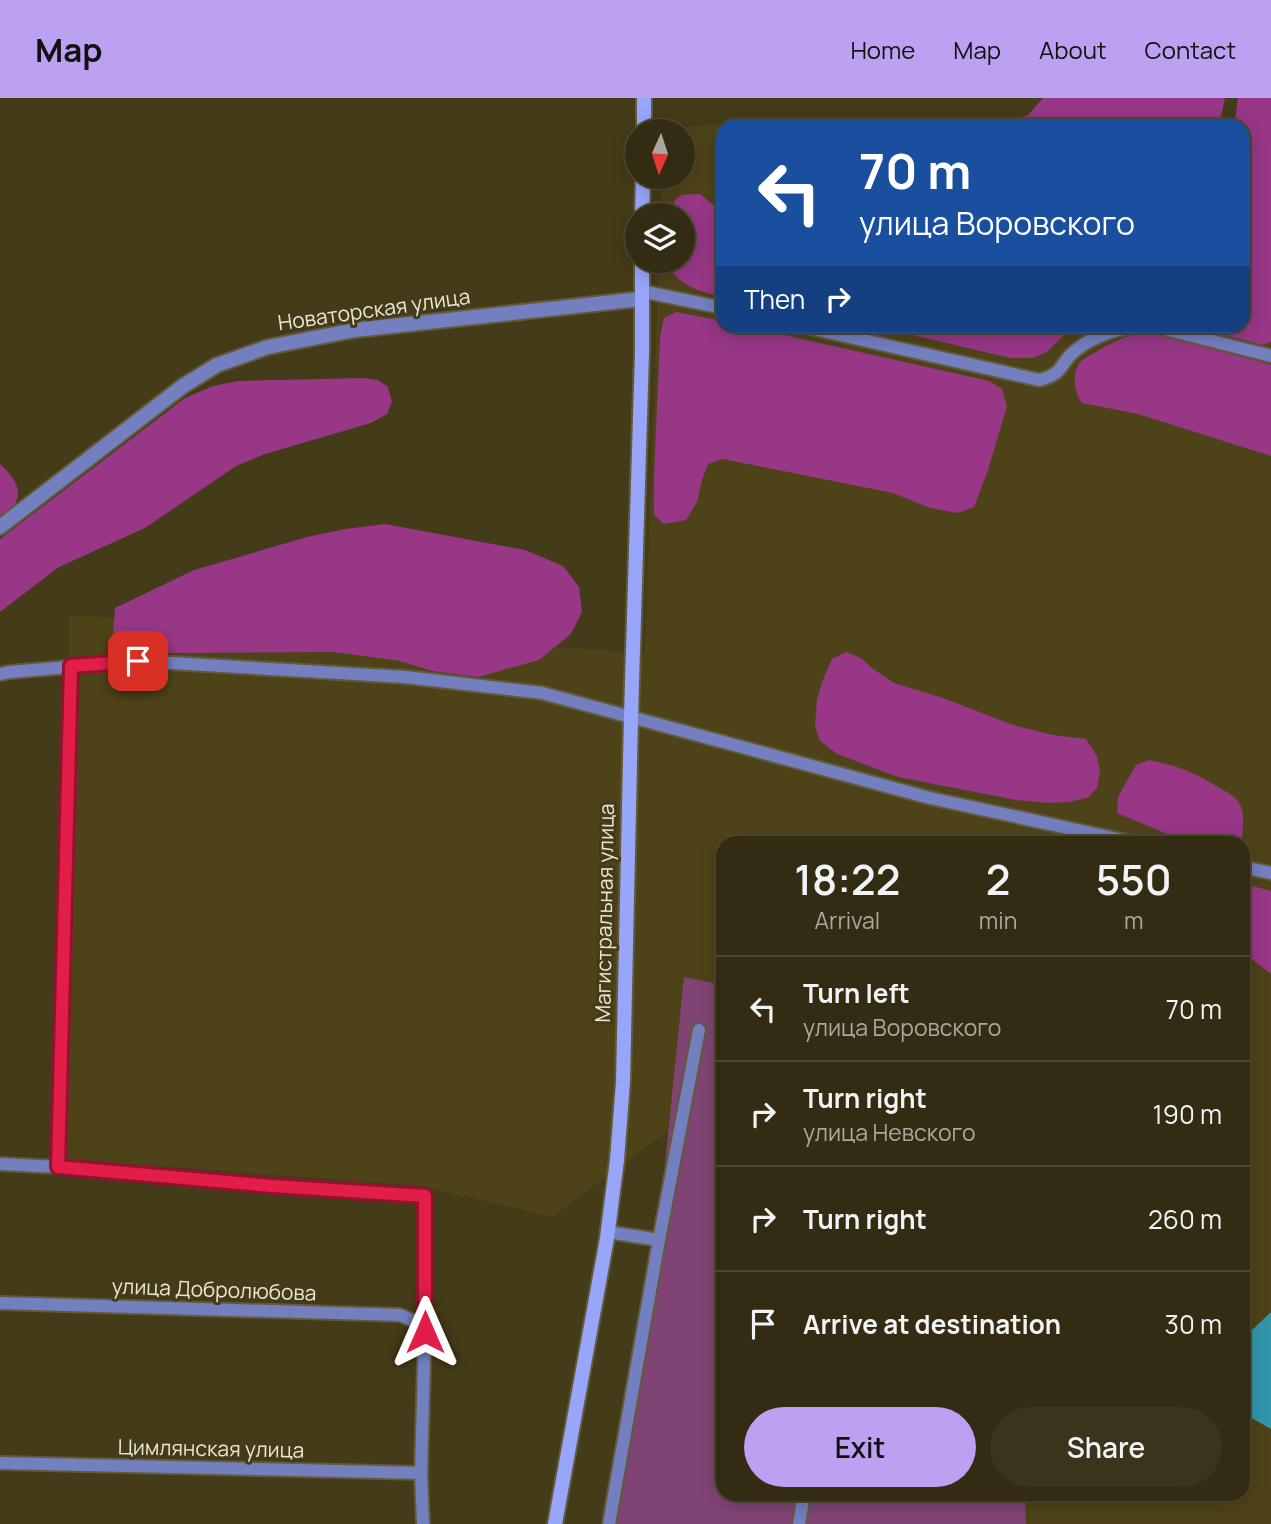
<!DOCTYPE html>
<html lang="en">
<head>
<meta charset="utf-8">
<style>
	body { margin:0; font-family:Manrope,sans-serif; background:#3b341b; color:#f1f3f6; height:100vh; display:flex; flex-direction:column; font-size:26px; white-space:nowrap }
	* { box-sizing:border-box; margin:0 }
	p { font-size:23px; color:#a9a79f }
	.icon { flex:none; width:38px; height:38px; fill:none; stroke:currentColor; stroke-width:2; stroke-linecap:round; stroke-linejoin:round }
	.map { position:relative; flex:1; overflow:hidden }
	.details { position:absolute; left:716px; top:738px; width:534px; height:665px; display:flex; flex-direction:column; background:#332c12; border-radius:21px; box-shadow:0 4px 18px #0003,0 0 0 2px #4e4832 }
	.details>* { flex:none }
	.guide { position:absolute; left:716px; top:21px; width:534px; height:214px; border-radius:21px; box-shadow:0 4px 18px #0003,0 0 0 2px #4e4832; background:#1a4fa0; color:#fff; overflow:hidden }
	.needle { width:46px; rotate:183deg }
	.controls { position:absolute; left:625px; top:21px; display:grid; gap:14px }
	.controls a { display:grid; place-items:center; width:70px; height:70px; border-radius:50%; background:#332c12; box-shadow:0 4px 18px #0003,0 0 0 2px #4e4832; font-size:35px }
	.pin { position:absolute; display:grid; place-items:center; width:60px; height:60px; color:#fff; margin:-30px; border-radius:14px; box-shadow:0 4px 10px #0006 }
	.me { position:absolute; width:77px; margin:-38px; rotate:0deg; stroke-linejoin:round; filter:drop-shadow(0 0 5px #0008) }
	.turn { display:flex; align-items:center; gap:24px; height:147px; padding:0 28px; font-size:32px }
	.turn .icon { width:91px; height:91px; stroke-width:2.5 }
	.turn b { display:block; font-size:49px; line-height:60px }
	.then { display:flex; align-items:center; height:66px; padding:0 28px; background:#0003; gap:14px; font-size:26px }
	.eta { display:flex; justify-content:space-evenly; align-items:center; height:119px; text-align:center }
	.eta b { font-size:42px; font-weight:600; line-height:49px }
	.primary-button { display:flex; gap:14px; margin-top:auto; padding:14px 28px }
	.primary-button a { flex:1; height:80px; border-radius:42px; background:#bca0f2; color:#111; font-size:28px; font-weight:600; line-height:80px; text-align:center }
	.primary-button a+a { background:#3b341b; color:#f1f3f6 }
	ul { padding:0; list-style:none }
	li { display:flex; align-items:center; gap:21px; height:105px; padding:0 28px; border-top:2px solid #4e4832 }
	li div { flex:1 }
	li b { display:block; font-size:26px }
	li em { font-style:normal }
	header { display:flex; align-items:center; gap:42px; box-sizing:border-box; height:98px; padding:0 35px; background:#bca0f2; color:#111 }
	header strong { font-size:33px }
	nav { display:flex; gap:38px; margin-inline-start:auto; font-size:24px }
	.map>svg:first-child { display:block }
	.built { fill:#4e4318 }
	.green { fill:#7f4473 }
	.forest { fill:#973786 }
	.water { fill:#3196ab }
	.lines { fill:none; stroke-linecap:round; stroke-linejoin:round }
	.minor-casing { stroke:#625a3a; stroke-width:16 }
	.tertiary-casing { stroke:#625a3a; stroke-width:18 }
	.secondary-casing { stroke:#625a3a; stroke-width:18 }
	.minor { stroke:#737fbf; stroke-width:12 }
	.tertiary { stroke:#737fbf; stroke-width:14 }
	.secondary { stroke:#97a6f8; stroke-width:14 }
	.route-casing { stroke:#92132f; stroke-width:18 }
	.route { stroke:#e11d48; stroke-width:12 }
	.labels { text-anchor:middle; stroke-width:6; stroke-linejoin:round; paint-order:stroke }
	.street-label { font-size:21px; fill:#ebe6d3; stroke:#443b18 }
</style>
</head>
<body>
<header>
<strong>Map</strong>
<nav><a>Home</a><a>Map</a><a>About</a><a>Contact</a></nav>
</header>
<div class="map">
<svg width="1271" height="1426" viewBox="0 0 1271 1426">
	<rect width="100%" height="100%" fill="#443b18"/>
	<!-- built -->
	<polygon class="built" points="721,26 727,28 723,28 723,228 1242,228 1271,210 1271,1426 996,1426 996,1397 1242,1396 1242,746 723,746 723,992 552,1119 422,1088 66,1061 69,517 645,555 659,163 682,163 682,117 660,117 662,79 682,79 682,33 663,33 663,31"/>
	<!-- green -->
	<polygon class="green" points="684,879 723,887 723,1396 1025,1397 1026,1426 604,1426 659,1125"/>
	<!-- forest -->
	<g class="forest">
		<polygon points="1043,0 1225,0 1219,28 1001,28 1028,17"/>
		<polygon points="1238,0 1271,0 1271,244 1263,247 1188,228 1242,228 1242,28 1234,28"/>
		<path d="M700,96l23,19v84c-25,-6 -46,-11 -57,-36h16v-46h-11c2,-21 10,-21 29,-21z"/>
		<polygon points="676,214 723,223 723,228 744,228 989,283 1002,291 1007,308 988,372 974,409 958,415 930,410 893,395 723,361 708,366 702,382 697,404 686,422 664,426 654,417 654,378 660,239 664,220"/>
		<polygon points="878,228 1076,228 1065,236 1047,254 1033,260 1010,260 883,230"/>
		<path d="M1137,236l24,1 110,30v91l-133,-42 -56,-11c-8,-11 -11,-30 -1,-42 1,-1 9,-6 10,-6 15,-10 29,-17 46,-21z"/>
		<polygon points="363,280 378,282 388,289 392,304 387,316 371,325 265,356 236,368 145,430 59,469 0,514 0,441 185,300 213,288 238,283"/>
		<path d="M0,366c24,22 24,36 0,57z"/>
		<polygon points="385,426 525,452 563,468 579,489 582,514 571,536 539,562 478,579 432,573 400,563 334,554 160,555 124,549 113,537 115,510 194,472 307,439 345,431"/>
		<polygon points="846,554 861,560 872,570 894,585 943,600 1013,627 1053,637 1086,641 1097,658 1100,673 1097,690 1089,699 1070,704 1049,705 1016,702 898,679 837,656 820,643 815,628 817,601 824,579 832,561"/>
		<path d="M1149,662c30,6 47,13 72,29 6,3 15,8 18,14 7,10 3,27 3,38l-2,3 -51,-1 -72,-30 1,-16 18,-32z"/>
		<polygon points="1242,785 1271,793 1271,876 1243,854"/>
	</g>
	<!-- water -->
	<polygon class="water" points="1271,1214 1271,1331 1243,1315 1243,1246 1250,1234"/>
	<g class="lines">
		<defs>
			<g id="minor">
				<polyline points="641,193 723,210"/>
				<path d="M801,228l238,54c26,-6 20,-17 37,-30 19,-15 43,-22 67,-24"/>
				<polyline points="1153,228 1271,258"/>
				<polyline points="0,576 10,574 138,563 405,579 542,595 930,700 1141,746"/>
				<polyline points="1242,769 1271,775"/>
				<polyline points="0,1066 58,1069 272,1088 425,1098 425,1228 421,1375 423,1426"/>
				<polyline points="58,1069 71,568"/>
				<polyline points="608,1134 659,1142"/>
				<polyline points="0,1205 400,1217 425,1228"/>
				<polyline points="0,1365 421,1375"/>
				<polyline points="609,1426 659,1142 699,932"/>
				<polyline points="799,1426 804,1396"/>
			</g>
			<polyline id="tertiary" points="0,429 183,288 217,267 268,249 355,232 641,201"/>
			<g id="secondary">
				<polyline points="644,33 644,0"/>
				<polyline points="642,117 643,79"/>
				<polyline points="555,1426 607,1140 617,1062 623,984 631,618 642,254 642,163"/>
			</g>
		</defs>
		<!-- minor casing -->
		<use href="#minor" class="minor-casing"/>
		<!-- tertiary casing -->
		<use href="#tertiary" class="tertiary-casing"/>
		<!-- secondary casing -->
		<use href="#secondary" class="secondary-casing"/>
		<!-- minor -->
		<use href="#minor" class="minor"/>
		<!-- tertiary -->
		<use href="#tertiary" class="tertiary"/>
		<!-- secondary -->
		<use href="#secondary" class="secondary"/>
	</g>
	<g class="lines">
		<defs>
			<polyline id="route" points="138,563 71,568 58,1069 272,1088 425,1098 425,1234"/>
		</defs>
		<!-- route casing -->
		<use href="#route" class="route-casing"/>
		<!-- route -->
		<use href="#route" class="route"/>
	</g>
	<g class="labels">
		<!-- street labels -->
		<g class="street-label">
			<text transform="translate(374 212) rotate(-8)" y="7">Новаторская улица</text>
			<text transform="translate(605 815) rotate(-89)" y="7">Магистральная улица</text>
			<text transform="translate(214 1192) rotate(2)" y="7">улица Добролюбова</text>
			<text transform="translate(211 1351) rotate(1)" y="7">Цимлянская улица</text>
		</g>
	</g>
</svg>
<div class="controls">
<a><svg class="needle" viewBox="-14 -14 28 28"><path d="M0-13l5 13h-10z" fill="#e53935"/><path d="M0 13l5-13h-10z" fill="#a9a79f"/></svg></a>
<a><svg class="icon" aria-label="layers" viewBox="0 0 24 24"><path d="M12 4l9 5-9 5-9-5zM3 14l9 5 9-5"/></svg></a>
</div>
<div class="pin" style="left:138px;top:563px;background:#d93025"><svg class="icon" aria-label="arrive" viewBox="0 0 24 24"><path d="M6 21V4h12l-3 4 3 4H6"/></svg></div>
<svg class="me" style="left:425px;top:1234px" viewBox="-20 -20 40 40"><path d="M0-17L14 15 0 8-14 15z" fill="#e11d48" stroke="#fff" stroke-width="4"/></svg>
<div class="guide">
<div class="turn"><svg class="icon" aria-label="left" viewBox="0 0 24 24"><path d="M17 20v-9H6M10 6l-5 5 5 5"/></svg><div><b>70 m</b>улица Воровского</div></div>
<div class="then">Then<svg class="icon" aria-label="right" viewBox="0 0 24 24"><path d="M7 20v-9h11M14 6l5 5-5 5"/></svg></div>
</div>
<section class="details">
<div class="eta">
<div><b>18:22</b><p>Arrival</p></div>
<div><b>2</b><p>min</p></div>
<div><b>550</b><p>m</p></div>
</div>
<ul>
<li><svg class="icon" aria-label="left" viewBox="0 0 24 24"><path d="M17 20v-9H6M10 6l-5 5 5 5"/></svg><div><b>Turn left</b><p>улица Воровского</p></div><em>70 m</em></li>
<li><svg class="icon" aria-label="right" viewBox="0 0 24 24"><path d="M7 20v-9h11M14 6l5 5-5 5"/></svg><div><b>Turn right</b><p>улица Невского</p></div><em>190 m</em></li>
<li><svg class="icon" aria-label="right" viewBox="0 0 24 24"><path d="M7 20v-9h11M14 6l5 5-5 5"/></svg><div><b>Turn right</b></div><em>260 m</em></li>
<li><svg class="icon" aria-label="arrive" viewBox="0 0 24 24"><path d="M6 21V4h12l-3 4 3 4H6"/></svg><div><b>Arrive at destination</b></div><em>30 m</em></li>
</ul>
<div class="primary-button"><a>Exit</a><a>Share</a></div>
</section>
</div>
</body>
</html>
